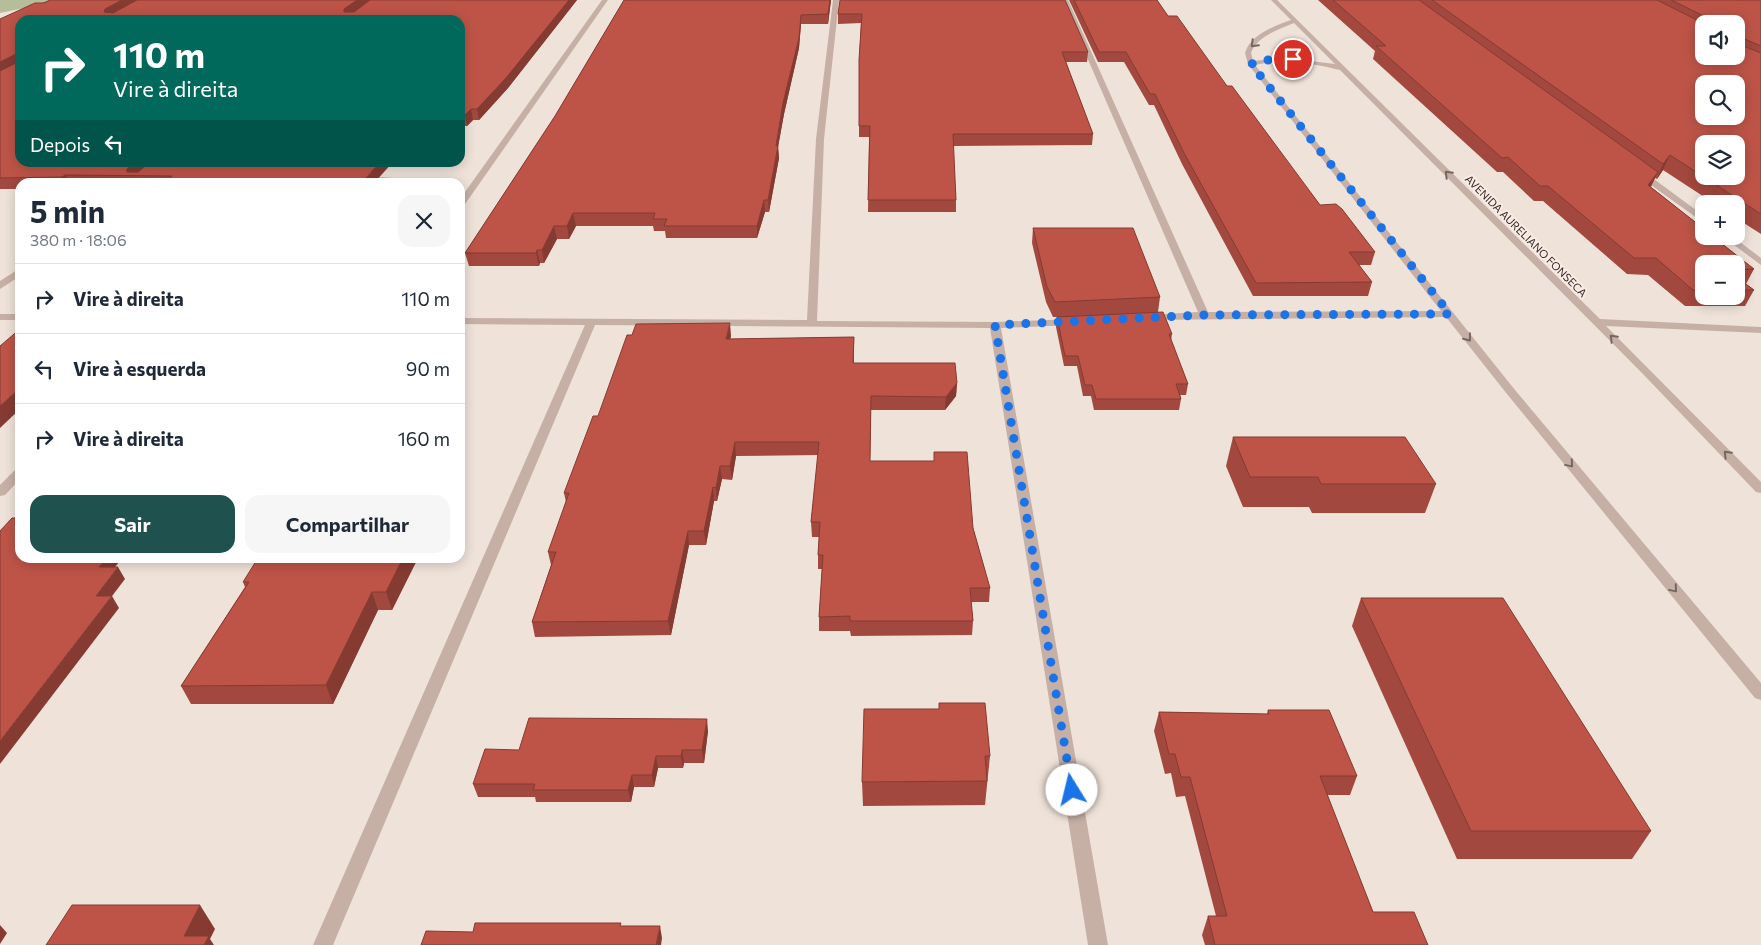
<!DOCTYPE html>
<html lang="pt">
<head>
<meta charset="utf-8">
<style>
	body { margin:0; font-family:Commissioner,sans-serif; background:#f6f6f7; color:#1f2937; height:100vh; display:flex; flex-direction:column; font-size:19px; white-space:nowrap }
	* { box-sizing:border-box; margin:0 }
	p { font-size:16px; color:#747a83 }
	.icon { flex:none; width:28px; height:28px; fill:none; stroke:currentColor; stroke-width:2; stroke-linecap:round; stroke-linejoin:round }
	.map { position:relative; flex:1; overflow:hidden }
	.panel { position:absolute; left:15px; top:178px; width:450px; height:385px; display:flex; flex-direction:column; background:#fff; border-radius:15px; box-shadow:0 2px 12px #0003 }
	.panel>* { flex:none }
	.hud { position:absolute; left:15px; top:15px; width:450px; height:152px; border-radius:15px; box-shadow:0 2px 12px #0003; background:#00695c; color:#fff; overflow:hidden }
	.buttons { position:absolute; left:1695px; top:15px; display:grid; gap:10px }
	.buttons a { display:grid; place-items:center; width:50px; height:50px; border-radius:10px; background:#fff; box-shadow:0 2px 12px #0003; font-size:25px }
	.pin { position:absolute; display:grid; place-items:center; width:42px; height:42px; color:#fff; margin:-21px; border:2px solid #fff; border-radius:50%; box-shadow:0 1px 5px #0007 }
	.me { position:absolute; width:55px; margin:-28px; rotate:351deg; stroke-linejoin:round; filter:drop-shadow(0 0 4px #0008) }
	.turn { display:flex; align-items:center; gap:18px; height:105px; padding:0 15px; font-size:22px }
	.turn .icon { width:65px; height:65px; stroke-width:2.5 }
	.turn b { display:block; font-size:35px; line-height:42px }
	.then { display:flex; align-items:center; height:48px; padding:0 15px; background:#0003; gap:10px; font-size:19px }
	.round { display:grid; place-items:center; flex:none; width:52px; height:52px; border-radius:15px; background:#f6f6f7 }
	.headline { display:flex; align-items:center; justify-content:space-between; height:85px; padding:0 15px }
	h1 { font-size:30px; font-weight:700; line-height:38px }
	.cta { display:flex; gap:10px; margin-top:auto; padding:10px 15px }
	.cta a { flex:1; height:58px; border-radius:15px; background:#1f524e; color:#fff; font-size:20px; font-weight:700; line-height:58px; text-align:center }
	.cta a+a { background:#f6f6f7; color:#1f2937 }
	ul { padding:0; list-style:none }
	li { display:flex; align-items:center; gap:15px; height:70px; padding:0 15px; border-top:1px solid #e0e1e3 }
	li div { flex:1 }
	li b { display:block; font-size:19px }
	li em { font-style:normal }
	.map>svg:first-child { display:block }
	.green { fill:#b6bd9a }
	.lines { fill:none; stroke-linecap:round; stroke-linejoin:round }
	.minor { fill:#c6b0a6; fill-rule:evenodd }
	.wall { fill:#a3483e; fill-rule:evenodd }
	.shaded-wall { fill:#853b32 }
	.building { fill:#be5448; stroke:#853b32; fill-rule:evenodd }
	.oneway { stroke:#756660 }
	.route { stroke:#1a73e8; stroke-width:9; stroke-dasharray:0 16.2 }
	.labels { text-anchor:middle; stroke-width:4; stroke-linejoin:round; paint-order:stroke }
	.far-street-label { font-size:11px; fill:#332926; stroke:#f8ece5 }
</style>
</head>
<body>
<div class="map">
<svg width="1761" height="945" viewBox="0 0 1761 945">
	<rect width="100%" height="100%" fill="#efe2d9"/>
	<!-- green -->
	<polygon class="green" points="0,0 63,0 0,13"/>
	<g class="lines">
		<!-- minor -->
		<g class="minor">
			<polygon points="602,0 608,0 463,207 460,208 460,199"/>
			<polygon points="833,0 839,0 824,139 817,321 995,322 1073,319 1078,322 1073,325 1001,328 1108,945 1088,945 990,328 595,325 333,945 313,945 585,325 460,324 460,318 807,320 816,139"/>
			<path d="M1062,0h6l140,312 233,-1 -193,-247 -3,-11c5,-18 29,-27 46,-33l-20,-20h6l323,319 161,8v6l-155,-7 155,156v11l-5,-1 -114,-119 -302,-303c-28,-7 -56,-12 -85,-5l260,325 246,293v17l-6,-2 -248,-304 -61,-77 -302,3 -1,-2 1,-2 4,-1 50,-3zM1294,23l41,41 -50,-6 -32,3 -2,-8c5,-16 28,-24 43,-30z"/>
			<polygon points="1637,171 1643,171 1704,216 1704,223 1637,175"/>
			<polygon points="1722,236 1732,236 1761,258 1761,265"/>
			<polygon points="20,268 20,276 0,289 0,281"/>
			<rect x="0" y="314" width="20" height="6"/>
			<polygon points="20,468 20,479 5,495 0,496 0,485 16,469"/>
		</g>
	</g>
	<!-- wall -->
	<g class="wall">
		<polygon points="50,0 577,0 508,88 479,120 473,120 467,126 460,126 460,20 20,162 379,178 425,182 20,182 20,189 0,189 0,19"/>
		<polygon points="624,0 831,0 828,24 801,24 799,48 784,114 778,147 779,158 769,212 765,212 757,238 666,238 665,231 654,231 653,226 576,226 569,239 557,239 544,263 540,263 539,266 469,266 465,253 555,116"/>
		<polygon points="840,0 1088,52 1087,62 1066,62 1093,134 1092,145 953,146 956,200 956,212 868,212 869,137 859,137 859,60 861,23 838,24 838,14"/>
		<polygon points="1069,0 1157,0 1168,16 1227,86 1320,205 1375,252 1371,265 1359,265 1372,282 1368,296 1253,296 1182,164 1154,105 1149,105 1124,62 1098,62"/>
		<path d="M1318,0h443v234l-25,-16v-14h-21l-52,-34 -6,9 -2,-1 -4,9 103,82 -8,15 8,6 -9,16h-60l-37,-31 -21,-1 -84,-73h-9l-31,-29h-6l-124,-113 2,-8zM1704,24h32l-32,32zM1704,264h32v32h-32z"/>
		<polygon points="1033,228 1160,297 1158,312 1172,334 1171,341 1188,384 1186,395 1180,395 1181,399 1179,410 1094,410 1091,396 1083,396 1077,366 1064,366 1056,327 1057,317 1053,317 1046,302 1032,243"/>
		<polygon points="731,336 730,339 854,337 854,363 957,383 956,396 945,410 871,410 870,461 934,461 934,452 973,528 990,588 989,602 971,602 973,621 972,635 851,636 850,631 819,631 819,617 822,569 818,569 818,555 819,537 812,537 811,522 818,455 736,456 732,480 722,479 717,501 714,501 706,545 689,545 671,635 535,637 532,622 551,565 548,552 566,502 564,493 598,416"/>
		<polygon points="1233,437 1436,484 1425,513 1312,513 1309,507 1243,507 1226,466"/>
		<polygon points="418,558 392,610 378,610 333,704 191,704 181,686 245,587 243,582"/>
		<polygon points="1361,598 1651,831 1632,859 1457,859 1352,626"/>
		<polygon points="939,703 990,756 985,805 863,806 862,782 939,709"/>
		<polygon points="1268,710 1357,776 1350,795 1327,795 1373,912 1428,945 1205,945 1202,935 1208,916 1216,916 1185,796 1176,797 1171,773 1165,774 1154,731 1159,712 1267,714"/>
		<polygon points="708,731 704,763 684,763 683,768 658,768 654,787 634,787 631,802 536,802 535,797 478,797 473,784 519,750"/>
	</g>
	<!-- shaded-wall -->
	<g class="shaded-wall">
		<polygon points="122,0 142,0 108,18 104,12 105,9"/>
		<polygon points="357,0 370,0 347,20 344,12 344,9"/>
		<polygon points="569,0 577,0 508,88 479,120 477,109"/>
		<polygon points="830,0 831,0 828,24 828,14"/>
		<polygon points="801,15 801,24 799,48 784,114 778,147 779,158 769,212 768,200 783,103"/>
		<polygon points="16,54 20,63 0,74 0,62"/>
		<polygon points="471,109 473,120 467,126 465,115"/>
		<polygon points="1670,155 1663,170 1657,179 1663,164"/>
		<polygon points="135,162 153,162 138,175 127,172 127,169"/>
		<polygon points="380,162 393,162 375,182 366,178"/>
		<polygon points="1658,172 1651,186 1641,199 1648,185"/>
		<polygon points="65,175 69,182 65,182 62,177"/>
		<polygon points="764,200 765,212 757,238 757,226"/>
		<polygon points="573,213 576,226 569,239 567,226"/>
		<polygon points="554,226 557,239 544,263 542,250"/>
		<polygon points="537,250 540,263 539,266 536,253"/>
		<polygon points="730,323 731,336 727,352 726,339"/>
		<polygon points="957,383 956,396 945,410 946,397"/>
		<polygon points="20,388 20,409 0,428 0,406"/>
		<polygon points="735,442 736,456 732,480 730,466"/>
		<polygon points="720,466 722,479 717,501 716,488"/>
		<polygon points="713,487 714,501 706,545 704,531"/>
		<polygon points="688,531 689,545 671,635 668,621"/>
		<polygon points="107,558 122,558 106,579 99,567"/>
		<polygon points="403,558 418,558 392,610 386,592"/>
		<polygon points="118,567 125,579 103,608 96,596"/>
		<polygon points="372,592 378,610 333,704 326,685"/>
		<polygon points="112,596 119,608 0,764 0,741"/>
		<polygon points="707,719 708,731 704,763 702,750"/>
		<polygon points="682,750 684,763 683,768 681,756"/>
		<polygon points="656,756 658,768 654,787 652,775"/>
		<polygon points="632,775 634,787 631,802 628,790"/>
		<polygon points="200,905 215,929 210,939 214,945 190,945 184,936"/>
		<polygon points="0,925 7,933 0,944"/>
		<polygon points="660,926 662,938 661,945 656,945"/>
	</g>
	<!-- building -->
	<g class="building">
		<polygon points="50,0 122,0 105,9 104,12 113,13 137,0 357,0 344,9 344,12 354,12 370,0 569,0 506,78 477,109 471,109 465,115 460,116 460,20 20,20 20,162 135,162 127,169 127,172 138,172 150,162 380,162 366,178 424,179 422,182 163,182 172,176 65,175 62,177 0,178 0,71 16,63 16,54 0,62 0,19 35,3 44,3"/>
		<polygon points="624,0 830,0 828,14 801,15 799,38 783,103 776,146 778,146 768,200 764,200 757,226 664,226 667,219 653,219 655,213 573,213 567,226 554,226 542,250 537,250 536,253 465,253 555,116"/>
		<polygon points="840,0 1065,0 1088,52 1062,52 1093,134 953,134 956,200 868,200 870,126 859,126 859,60 862,14 838,14"/>
		<polygon points="1074,0 1157,0 1168,16 1177,16 1227,86 1232,86 1320,205 1336,204 1342,209 1375,252 1349,252 1372,282 1256,283 1184,153 1155,94 1150,94 1126,52 1099,52"/>
		<polygon points="1333,0 1419,0 1658,172 1648,185 1704,229 1704,236 1712,236 1754,269 1736,269 1736,264 1704,264 1704,290 1693,290 1656,258 1634,258 1548,186 1540,186 1508,157 1502,158 1376,46 1386,46"/>
		<path d="M1432,0h225l48,24h-1v32h32v-32h-26v-5l-39,-19h90v46l-21,-9 1,8 20,8v161l-91,-59 -7,9zM1704,84h32v32h-32zM1704,144h32v32h-32z"/>
		<polygon points="1033,228 1133,228 1160,297 1055,302 1047,287"/>
		<polygon points="1736,277 1754,290 1736,290"/>
		<polygon points="1163,312 1172,334 1169,334 1188,384 1176,384 1181,399 1096,399 1092,385 1085,385 1078,356 1065,356 1057,317"/>
		<polygon points="730,323 726,339 854,337 853,363 955,363 957,383 946,397 871,396 870,461 934,461 934,452 967,452 973,528 990,588 970,588 973,621 850,621 850,616 819,617 823,555 818,555 820,522 811,522 819,442 735,442 730,466 720,466 716,488 713,487 704,531 688,531 668,621 532,622 556,552 548,552 569,493 564,493 593,416 598,416 627,335 632,335 636,324"/>
		<polygon points="20,329 20,388 0,406 0,346"/>
		<polygon points="1233,437 1405,437 1436,484 1321,484 1318,477 1250,477"/>
		<polygon points="12,518 20,518 20,558 107,558 99,567 118,567 96,596 112,596 0,741 0,531"/>
		<polygon points="258,558 403,558 386,592 372,592 326,685 181,686 249,582 243,582"/>
		<polygon points="1361,598 1503,598 1651,831 1471,831"/>
		<polygon points="939,703 985,703 990,756 985,756 987,781 862,782 864,709 939,709"/>
		<polygon points="1268,710 1329,710 1357,776 1320,776 1373,912 1414,912 1428,945 1215,945 1208,916 1227,916 1190,777 1181,777 1175,754 1169,754 1159,712 1269,714"/>
		<polygon points="529,718 707,719 702,750 682,750 681,756 656,756 652,775 632,775 628,790 533,790 535,784 473,784 485,749 519,750"/>
		<polygon points="72,905 200,905 184,936 209,936 204,945 46,945"/>
		<polygon points="475,923 621,923 620,926 660,926 656,945 421,945 426,931 473,932"/>
	</g>
	<!-- one-way arrows -->
	<defs><path id="oneway-chevron" d="M-2-3.5L2.5 0L-2 3.5" fill="none" stroke-width="1.6" stroke-linecap="round" stroke-linejoin="round" transform="scale(1.25)"/></defs>
	<g class="oneway">
		<use href="#oneway-chevron" transform="translate(1254 44) rotate(135)"/>
		<use href="#oneway-chevron" transform="translate(1448 174) rotate(-135)"/>
		<use href="#oneway-chevron" transform="translate(1468 338) rotate(52)"/>
		<use href="#oneway-chevron" transform="translate(1613 338) rotate(-135)"/>
		<use href="#oneway-chevron" transform="translate(1727 454) rotate(-134)"/>
		<use href="#oneway-chevron" transform="translate(1570 464) rotate(50)"/>
		<use href="#oneway-chevron" transform="translate(1674 589) rotate(50)"/>
	</g>
	<g class="lines">
		<!-- route -->
		<polyline class="route" points="1072,790 995,325 1204,315 1450,314 1251,64 1267,60 1293,59"/>
	</g>
	<g class="labels">
		<!-- far-street labels -->
		<g class="far-street-label">
			<text transform="translate(1526 236) rotate(45)" y="4">AVENIDA AURELIANO FONSECA</text>
		</g>
	</g>
</svg>
<div class="buttons">
<a><svg class="icon" aria-label="sound" viewBox="0 0 24 24"><path d="M4 9h4l5-4v14l-5-4H4zM17 9q2 3 0 6"/></svg></a>
<a><svg class="icon" aria-label="search" viewBox="0 0 24 24"><circle cx="10" cy="10" r="6"/><path d="M15 15l6 6"/></svg></a>
<a><svg class="icon" aria-label="layers" viewBox="0 0 24 24"><path d="M12 4l9 5-9 5-9-5zM3 14l9 5 9-5"/></svg></a>
<a>+</a>
<a>−</a>
</div>
<div class="pin" style="left:1293px;top:59px;background:#d93025"><svg class="icon" aria-label="arrive" viewBox="0 0 24 24"><path d="M6 21V4h12l-3 4 3 4H6"/></svg></div>
<svg class="me" style="left:1072px;top:790px" viewBox="-20 -20 40 40"><circle r="19" fill="#fff"/><path d="M0-13L10 11 0 6-10 11z" fill="#1a73e8"/></svg>
<div class="hud">
<div class="turn"><svg class="icon" aria-label="right" viewBox="0 0 24 24"><path d="M7 20v-9h11M14 6l5 5-5 5"/></svg><div><b>110 m</b>Vire à direita</div></div>
<div class="then">Depois<svg class="icon" aria-label="left" viewBox="0 0 24 24"><path d="M17 20v-9H6M10 6l-5 5 5 5"/></svg></div>
</div>
<section class="panel">
<div class="headline"><div><h1>5 min</h1><p>380 m · 18:06</p></div><a class="round"><svg class="icon" aria-label="close" viewBox="0 0 24 24"><path d="M6 6l12 12M18 6L6 18"/></svg></a></div>
<ul>
<li><svg class="icon" aria-label="right" viewBox="0 0 24 24"><path d="M7 20v-9h11M14 6l5 5-5 5"/></svg><div><b>Vire à direita</b></div><em>110 m</em></li>
<li><svg class="icon" aria-label="left" viewBox="0 0 24 24"><path d="M17 20v-9H6M10 6l-5 5 5 5"/></svg><div><b>Vire à esquerda</b></div><em>90 m</em></li>
<li><svg class="icon" aria-label="right" viewBox="0 0 24 24"><path d="M7 20v-9h11M14 6l5 5-5 5"/></svg><div><b>Vire à direita</b></div><em>160 m</em></li>
</ul>
<div class="cta"><a>Sair</a><a>Compartilhar</a></div>
</section>
</div>
</body>
</html>
